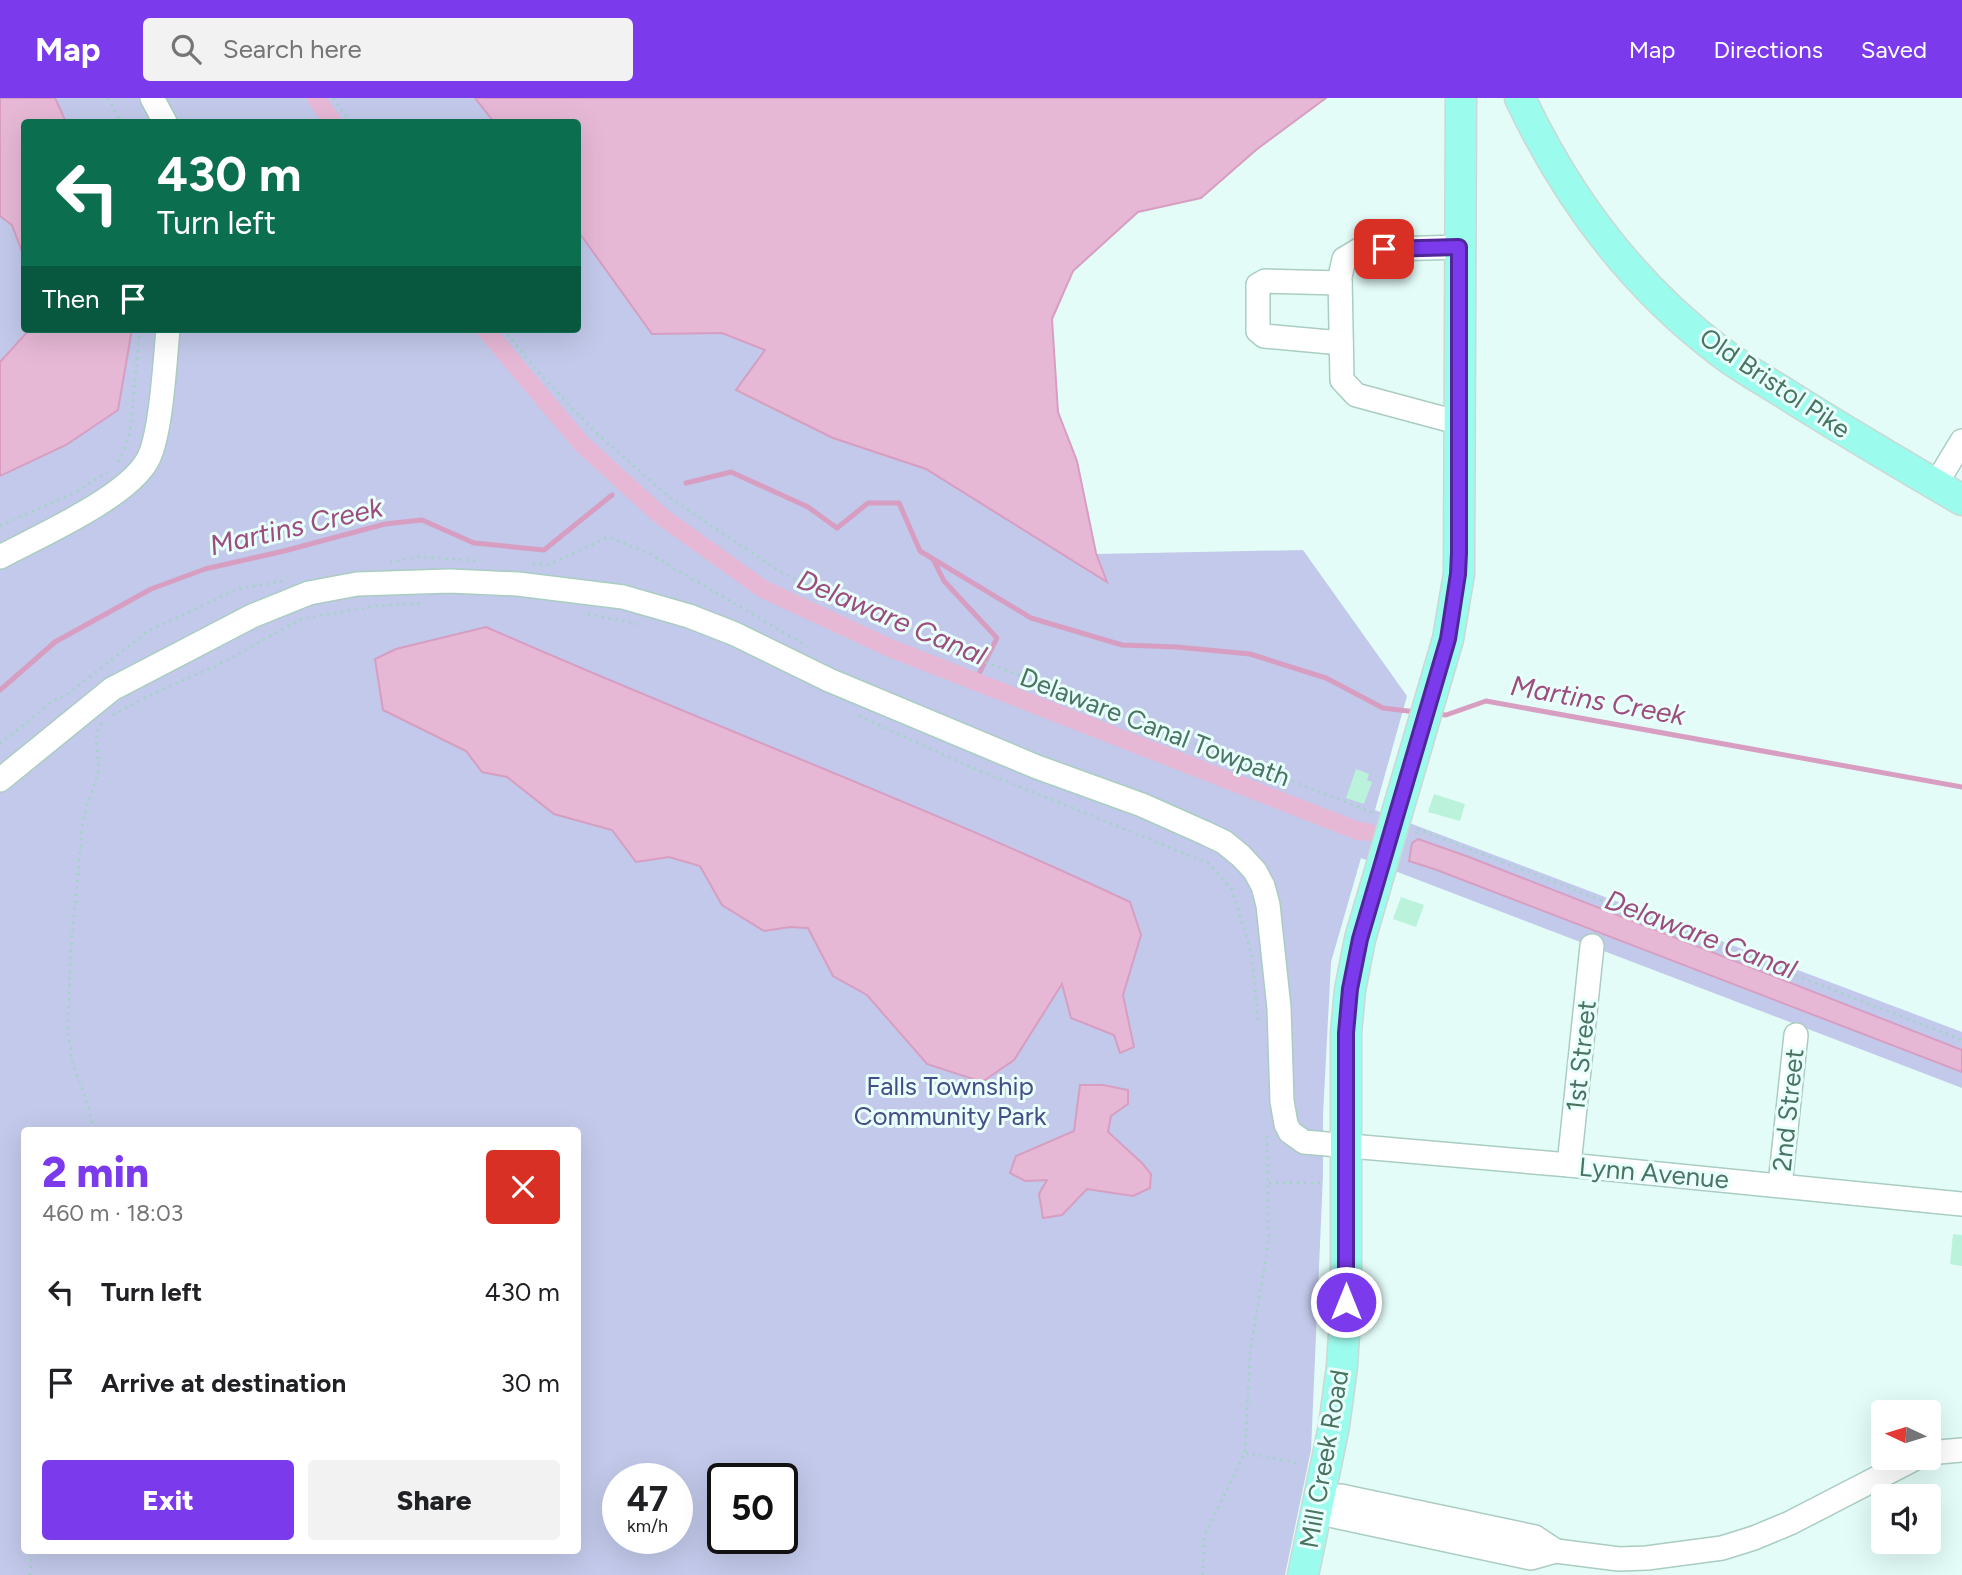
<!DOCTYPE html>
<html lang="en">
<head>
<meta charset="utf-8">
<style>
	body { margin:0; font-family:Figtree,sans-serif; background:#f2f2f2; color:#202124; height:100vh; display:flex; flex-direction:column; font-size:26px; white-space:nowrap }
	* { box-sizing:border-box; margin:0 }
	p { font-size:23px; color:#757577 }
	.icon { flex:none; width:38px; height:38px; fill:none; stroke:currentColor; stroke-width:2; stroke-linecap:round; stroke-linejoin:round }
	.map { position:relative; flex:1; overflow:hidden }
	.sheet { position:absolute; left:21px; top:1029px; width:560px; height:427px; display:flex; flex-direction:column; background:#fff; border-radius:7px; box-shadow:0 7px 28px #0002 }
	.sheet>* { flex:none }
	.top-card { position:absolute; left:21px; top:21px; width:560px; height:214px; border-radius:7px; box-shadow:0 7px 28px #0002; background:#0b6e4f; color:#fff; overflow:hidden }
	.needle { width:46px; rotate:274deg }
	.tools { position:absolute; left:1871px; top:1302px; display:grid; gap:14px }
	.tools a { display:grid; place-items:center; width:70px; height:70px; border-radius:7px; background:#fff; box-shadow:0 7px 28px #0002; font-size:35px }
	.speed { position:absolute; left:602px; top:1365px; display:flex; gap:14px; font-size:35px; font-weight:700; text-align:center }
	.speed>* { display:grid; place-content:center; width:91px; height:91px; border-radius:50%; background:#fff; box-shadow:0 7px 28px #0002; line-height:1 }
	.speed small { font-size:18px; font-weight:400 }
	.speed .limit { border:4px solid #111; border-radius:10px; background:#fff; color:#111 }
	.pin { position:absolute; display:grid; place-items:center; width:60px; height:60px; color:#fff; margin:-30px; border-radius:14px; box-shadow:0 4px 10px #0006 }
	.me { position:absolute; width:77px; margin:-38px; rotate:0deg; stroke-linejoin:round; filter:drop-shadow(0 0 5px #0008) }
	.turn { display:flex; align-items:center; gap:24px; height:147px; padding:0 21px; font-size:32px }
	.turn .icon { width:91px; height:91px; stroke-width:2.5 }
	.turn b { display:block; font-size:49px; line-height:60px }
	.then { display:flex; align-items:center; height:66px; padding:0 21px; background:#0003; gap:14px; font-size:26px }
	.round { display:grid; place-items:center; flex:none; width:74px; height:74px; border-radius:7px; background:#f2f2f2 }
	.head { display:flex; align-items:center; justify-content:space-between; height:119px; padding:0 21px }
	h1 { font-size:42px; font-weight:800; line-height:52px; color:#7c3aed }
	.cta { display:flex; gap:14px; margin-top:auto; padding:14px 21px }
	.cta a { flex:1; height:80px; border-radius:7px; background:#7c3aed; color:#fff; font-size:28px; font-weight:800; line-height:80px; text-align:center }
	.cta a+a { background:#f2f2f2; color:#202124 }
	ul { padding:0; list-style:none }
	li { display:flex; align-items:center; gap:21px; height:91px; padding:0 21px }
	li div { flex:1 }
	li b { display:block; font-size:26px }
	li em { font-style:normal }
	header { display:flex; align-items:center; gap:42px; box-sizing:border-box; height:98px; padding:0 35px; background:#7c3aed; color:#fff }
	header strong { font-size:33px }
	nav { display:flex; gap:38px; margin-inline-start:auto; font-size:24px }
	.search { width:490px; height:63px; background:#f2f2f2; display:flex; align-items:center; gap:18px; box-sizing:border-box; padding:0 24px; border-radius:7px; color:#757577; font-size:26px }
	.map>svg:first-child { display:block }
	.green { fill:#c2c9ea; fill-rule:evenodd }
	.water { fill:#e6b8d5; stroke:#d79ec2; stroke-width:2 }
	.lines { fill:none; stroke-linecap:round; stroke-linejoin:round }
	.stream { stroke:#d79ec2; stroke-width:5 }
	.canal { stroke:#e6b8d5; stroke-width:18 }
	.building { fill:#bbf2dc }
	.minor-casing { stroke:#aacdc1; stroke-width:26 }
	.major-casing { stroke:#ccd8d3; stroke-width:33 }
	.path { stroke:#9ed6c0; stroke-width:2.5; stroke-dasharray:2 5; stroke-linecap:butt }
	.minor { stroke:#fff; stroke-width:23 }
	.major { stroke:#9bfbec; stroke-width:30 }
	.route-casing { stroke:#51269a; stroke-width:18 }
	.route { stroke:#7c3aed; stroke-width:12 }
	.labels { text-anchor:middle; stroke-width:6; stroke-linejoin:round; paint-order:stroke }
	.street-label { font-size:26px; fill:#497461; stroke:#e9fffb }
	.park-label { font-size:26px; fill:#464c86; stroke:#e9fffb }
	.water-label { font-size:28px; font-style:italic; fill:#9d4c7e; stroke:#e9fffb }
</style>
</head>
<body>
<header>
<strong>Map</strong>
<div class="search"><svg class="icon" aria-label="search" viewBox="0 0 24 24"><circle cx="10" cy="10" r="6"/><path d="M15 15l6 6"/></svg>Search here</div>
<nav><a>Map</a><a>Directions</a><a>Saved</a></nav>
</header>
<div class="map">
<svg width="1962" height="1477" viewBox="0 0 1962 1477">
	<rect width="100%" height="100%" fill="#e3fcf8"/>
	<!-- green -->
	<path class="green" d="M0,0h475l19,24h-470v207h554v-98l74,103 70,-1 44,18 -29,40 96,47 93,31 180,112 -10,-27 207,-4 104,146 -32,114 587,222v56l-601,-230 -30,104 -8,153v60l-12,275 -26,125h-1285zM24,1032h554v420h-554zM618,1381h59v59h-59zM723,1381h59v59h-59z"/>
	<!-- water -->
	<g class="water">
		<polygon points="0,0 55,0 66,24 24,24 24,159 12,127 0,118"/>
		<polygon points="475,0 1326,0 1256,52 1201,100 1138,114 1073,173 1052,221 1058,314 1077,363 1096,455 1107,484 926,371 833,340 736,292 765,252 722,235 652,236 578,133 578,24 494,24"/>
		<polygon points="30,231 132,231 118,312 66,347 0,378 0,264"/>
		<path d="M486,529c213,94 433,176 644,275l11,33 -18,60 11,52 -14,6 -6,-18 -43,-17 -9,-34 -48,76 -32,22 -55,-18 -60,-69 -34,-19 -25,-48 -18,-1 -26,4 -42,-26 -22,-39 -31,-9 -33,5 -24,-32 -58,-16 -47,-37 -25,-5 -16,-21 -83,-41 -8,-51 21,-10z"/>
		<polygon points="1418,741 1469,759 1962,952 1962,974 1437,772 1409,763 1412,745"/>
		<polygon points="1080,987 1103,987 1128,992 1128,1006 1111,1018 1108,1034 1142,1065 1151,1076 1150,1090 1133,1098 1087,1091 1062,1117 1043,1120 1039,1096 1047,1082 1025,1083 1010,1075 1016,1058 1074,1033"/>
	</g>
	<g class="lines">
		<!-- stream -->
		<g class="stream">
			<polyline points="686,385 731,374 808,409 837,430 868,405 899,405 920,453 1031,520 1122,547 1177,549 1250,556 1326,580 1383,610 1416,614"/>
			<polyline points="933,461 944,483 997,540 975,584"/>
			<polyline points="0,592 55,544 151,491 205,471 284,453 385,426 422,422 474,445 544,452 612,397"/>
			<polyline points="1436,616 1446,617 1486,603 1962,689"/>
		</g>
		<!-- canal -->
		<g class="canal">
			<polyline points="316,0 333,24"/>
			<polyline points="485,231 581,345 661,418 763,491 890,550 1358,733 1368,734"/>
		</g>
	</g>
	<!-- building -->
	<g class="building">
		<polygon points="1356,671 1369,676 1367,682 1372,684 1364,706 1346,700"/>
		<polygon points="1434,696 1465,706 1460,723 1428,714"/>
		<polygon points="1401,799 1424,807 1416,829 1393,821"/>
		<polygon points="1953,1136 1962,1137 1962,1168 1950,1166"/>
	</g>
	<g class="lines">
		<defs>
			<g id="minor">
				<polyline points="152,0 165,24"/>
				<polyline points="1459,149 1359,152 1344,161 1340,179 1342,282 1356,297 1460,325"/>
				<polyline points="1340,185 1265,183 1258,187 1258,233 1264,238 1341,245"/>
				<polyline points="1936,386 1962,343"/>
				<path d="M0,459c39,-21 126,-59 147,-96 14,-23 18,-101 21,-132"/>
				<polyline points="0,682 112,591 252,518 309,495 357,486 450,483 518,486 623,499 689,518 735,536 829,582 1037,669 1142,707 1205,735 1224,744 1241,758 1255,773 1263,788 1268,807 1279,910 1282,1003 1286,1026 1290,1034 1304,1044 1569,1067 1962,1106"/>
				<polyline points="1569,1067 1592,848"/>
				<polyline points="1780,1087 1796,937"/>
				<polyline points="1928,1355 1962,1352"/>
				<polyline points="1318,1404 1334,1418 1531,1460 1556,1453 1619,1461 1647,1460 1722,1450 1754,1440 1790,1425 1916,1360"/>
				<polyline points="1318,1404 1341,1398 1350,1400 1535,1439 1556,1453"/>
			</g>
			<g id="major">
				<path d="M1520,0c47,100 113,188 202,255 21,16 45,29 67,43 57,36 115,70 173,104"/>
				<polyline points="1303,1477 1334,1328 1342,1268 1346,1204 1346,935 1350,892 1360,841 1448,541 1459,476 1461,0"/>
			</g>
		</defs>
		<!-- minor casing -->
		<use href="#minor" class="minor-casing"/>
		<!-- major casing -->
		<use href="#major" class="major-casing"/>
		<!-- path -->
		<g class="path">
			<polyline points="108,0 121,24"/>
			<polyline points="333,0 350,24"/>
			<polyline points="503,231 538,274 596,335 673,402 784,476 882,524 1374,715"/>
			<polyline points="119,364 130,335 140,231"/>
			<polyline points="0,428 74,395 109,373"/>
			<polyline points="390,464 418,459 481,463"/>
			<polyline points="533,466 548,467 608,439 650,456 807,548"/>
			<polyline points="588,516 643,527"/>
			<polyline points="113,617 152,596 222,565 301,521 376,508 422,505"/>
			<polyline points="859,618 966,667 1208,765 1232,792 1252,857 1258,923"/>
			<polyline points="0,646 53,603 69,595 148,533 238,491 284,483"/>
			<polyline points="1417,731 1962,942"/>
			<polyline points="1416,734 1418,741"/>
			<polyline points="93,1032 89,1010 72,963 68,932 70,862 83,721 99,672 96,636 102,625"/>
			<polyline points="1269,1085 1322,1085"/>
			<polyline points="1246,1355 1301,1366"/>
			<polyline points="30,1477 32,1452"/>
			<polyline points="1203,1477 1204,1438 1245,1355 1250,1255 1269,1142 1267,1034"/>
		</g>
		<!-- minor -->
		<use href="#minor" class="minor"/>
		<!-- major -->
		<use href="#major" class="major"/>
	</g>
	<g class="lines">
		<defs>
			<polyline id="route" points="1346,1204 1346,935 1350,891 1360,841 1448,541 1458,476 1459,455 1459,149 1384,151"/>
		</defs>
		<!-- route casing -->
		<use href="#route" class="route-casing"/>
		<!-- route -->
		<use href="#route" class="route"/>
	</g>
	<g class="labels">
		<!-- street labels -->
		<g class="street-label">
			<text transform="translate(1775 285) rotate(34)" y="9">Old Bristol Pike</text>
			<text transform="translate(1155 629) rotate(21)" y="9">Delaware Canal Towpath</text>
			<text transform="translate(1581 958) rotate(-84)" y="9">1st Street</text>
			<text transform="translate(1788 1012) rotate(-84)" y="9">2nd Street</text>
			<text transform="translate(1654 1075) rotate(5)" y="9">Lynn Avenue</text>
			<text transform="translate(1324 1361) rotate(-80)" y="9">Mill Creek Road</text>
		</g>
		<!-- park labels -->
		<g class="park-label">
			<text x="950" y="997">Falls Township<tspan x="950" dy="30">Community Park</tspan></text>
		</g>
		<!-- water labels -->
		<g class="water-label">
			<text transform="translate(296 428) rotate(-13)" y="10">Martins Creek</text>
			<text transform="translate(892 519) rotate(23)" y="10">Delaware Canal</text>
			<text transform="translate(1598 602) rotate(10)" y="10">Martins Creek</text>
			<text transform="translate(1701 836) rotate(21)" y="10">Delaware Canal</text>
		</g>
	</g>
</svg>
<div class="tools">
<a><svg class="needle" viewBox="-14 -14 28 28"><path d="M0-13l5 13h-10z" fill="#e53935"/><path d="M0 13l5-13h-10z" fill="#757577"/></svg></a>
<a><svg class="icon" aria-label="sound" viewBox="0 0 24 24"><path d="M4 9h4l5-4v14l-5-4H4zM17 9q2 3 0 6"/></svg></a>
</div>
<div class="speed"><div>47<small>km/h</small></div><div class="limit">50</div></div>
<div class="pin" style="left:1384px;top:151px;background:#d93025"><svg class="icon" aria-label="arrive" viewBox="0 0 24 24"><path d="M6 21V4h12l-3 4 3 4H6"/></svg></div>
<svg class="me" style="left:1346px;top:1204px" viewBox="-20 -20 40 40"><circle r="17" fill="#7c3aed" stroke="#fff" stroke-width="3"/><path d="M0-11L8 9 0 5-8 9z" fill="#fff"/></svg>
<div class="top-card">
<div class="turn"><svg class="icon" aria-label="left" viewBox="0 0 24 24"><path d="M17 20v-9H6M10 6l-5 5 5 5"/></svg><div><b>430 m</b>Turn left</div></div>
<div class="then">Then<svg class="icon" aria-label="arrive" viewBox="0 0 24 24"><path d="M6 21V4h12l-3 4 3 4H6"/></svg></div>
</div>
<section class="sheet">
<div class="head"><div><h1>2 min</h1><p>460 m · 18:03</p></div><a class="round" style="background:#d93025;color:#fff"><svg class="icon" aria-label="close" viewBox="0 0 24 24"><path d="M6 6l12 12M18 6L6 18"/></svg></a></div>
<ul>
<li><svg class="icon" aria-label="left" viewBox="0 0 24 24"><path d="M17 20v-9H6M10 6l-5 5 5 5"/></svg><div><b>Turn left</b></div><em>430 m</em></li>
<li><svg class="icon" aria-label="arrive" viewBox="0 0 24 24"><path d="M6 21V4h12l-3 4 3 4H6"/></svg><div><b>Arrive at destination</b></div><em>30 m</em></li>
</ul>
<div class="cta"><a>Exit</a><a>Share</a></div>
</section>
</div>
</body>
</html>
